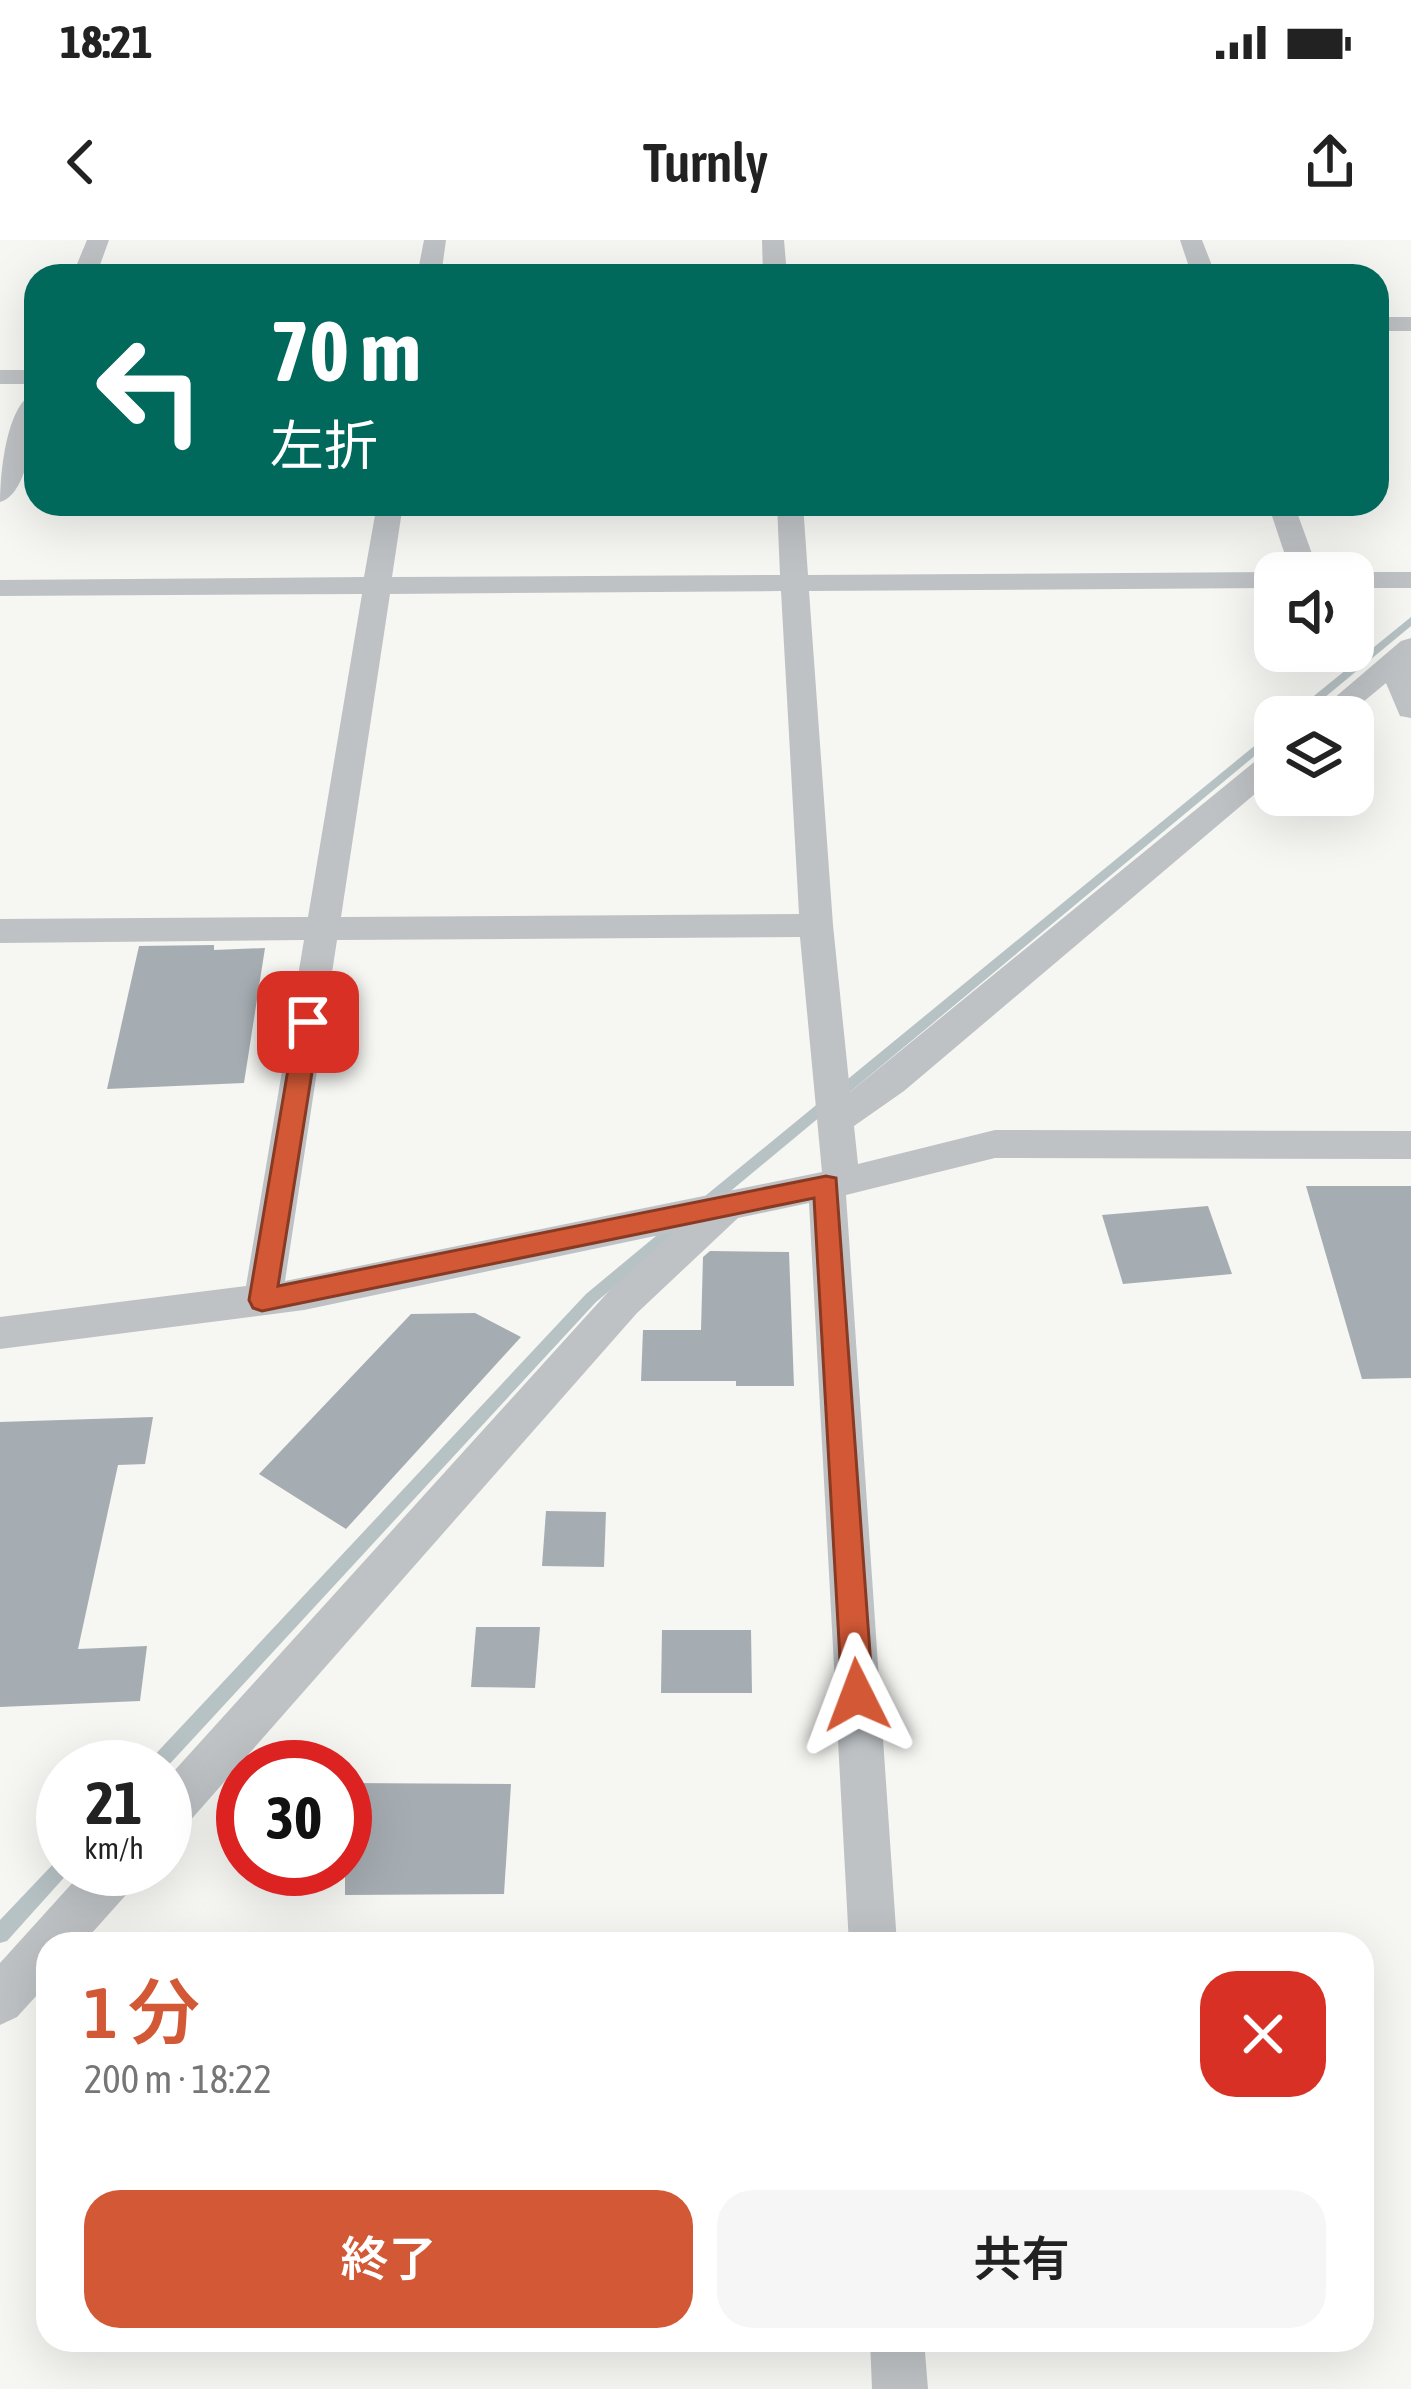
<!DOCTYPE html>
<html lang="ja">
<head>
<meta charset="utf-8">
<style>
	body { margin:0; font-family:"Asap Condensed","Noto Sans JP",sans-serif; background:#f6f6f6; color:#222; height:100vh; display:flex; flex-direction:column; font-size:45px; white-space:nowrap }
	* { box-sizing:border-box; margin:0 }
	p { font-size:39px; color:#767676 }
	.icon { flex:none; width:66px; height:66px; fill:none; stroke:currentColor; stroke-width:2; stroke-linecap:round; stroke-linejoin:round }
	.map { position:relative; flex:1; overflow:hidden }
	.sheet { position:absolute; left:36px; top:1692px; width:1338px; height:420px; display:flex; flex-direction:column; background:#fff; border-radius:36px; box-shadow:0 12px 48px #0002 }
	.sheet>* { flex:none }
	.banner { position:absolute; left:24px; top:24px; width:1365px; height:252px; border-radius:36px; box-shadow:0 12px 48px #0002; background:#00695c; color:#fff; overflow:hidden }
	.fabs { position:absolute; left:1254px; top:312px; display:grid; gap:24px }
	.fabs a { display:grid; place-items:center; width:120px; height:120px; border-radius:24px; background:#fff; box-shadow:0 12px 48px #0002; font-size:60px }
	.speed { position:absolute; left:36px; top:1500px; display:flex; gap:24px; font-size:60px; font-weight:700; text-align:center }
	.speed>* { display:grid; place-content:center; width:156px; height:156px; border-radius:50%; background:#fff; box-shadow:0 12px 48px #0002; line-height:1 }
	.speed small { font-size:30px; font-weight:400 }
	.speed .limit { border:18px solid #d22; background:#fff; color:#111 }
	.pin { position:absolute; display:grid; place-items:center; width:102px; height:102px; color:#fff; margin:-51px; border-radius:24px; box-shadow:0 6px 18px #0006 }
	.me { position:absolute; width:132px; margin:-66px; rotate:357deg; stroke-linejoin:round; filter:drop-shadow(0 0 9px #0008) }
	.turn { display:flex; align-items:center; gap:42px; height:252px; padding:0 48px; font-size:54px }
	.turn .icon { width:156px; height:156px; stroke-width:2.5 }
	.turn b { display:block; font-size:84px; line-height:102px }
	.round { display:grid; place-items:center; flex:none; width:126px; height:126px; border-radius:36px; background:#f6f6f6 }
	.headline { display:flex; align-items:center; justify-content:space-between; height:204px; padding:0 48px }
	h1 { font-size:72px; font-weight:600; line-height:90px; color:#d35936 }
	.primary-button { display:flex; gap:24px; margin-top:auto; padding:24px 48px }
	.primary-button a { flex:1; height:138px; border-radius:36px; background:#d35936; color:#fff; font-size:48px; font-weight:600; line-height:138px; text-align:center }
	.primary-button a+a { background:#f6f6f6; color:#222 }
	.status { display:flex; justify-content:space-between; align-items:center; height:84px; padding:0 60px; background:#fff; direction:ltr }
	.status svg { height:33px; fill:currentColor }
	header { display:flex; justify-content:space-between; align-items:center; height:156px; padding:0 48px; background:#fff; font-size:54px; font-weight:600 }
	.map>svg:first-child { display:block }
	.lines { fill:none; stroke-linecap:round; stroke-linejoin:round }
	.stream { fill:#b7c2c5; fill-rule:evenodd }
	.building { fill:#a6adb2 }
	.minor { fill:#bec2c5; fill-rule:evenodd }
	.route { fill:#d35936; stroke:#893a23; stroke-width:3 }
</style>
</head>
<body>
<div class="status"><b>18:21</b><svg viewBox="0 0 49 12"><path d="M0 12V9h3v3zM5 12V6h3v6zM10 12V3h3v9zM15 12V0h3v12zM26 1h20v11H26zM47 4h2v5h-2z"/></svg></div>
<header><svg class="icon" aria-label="back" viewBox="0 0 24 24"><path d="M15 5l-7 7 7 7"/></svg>Turnly<svg class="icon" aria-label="share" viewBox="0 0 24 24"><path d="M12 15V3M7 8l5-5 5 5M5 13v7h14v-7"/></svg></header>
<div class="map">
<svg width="1411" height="2149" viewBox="0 0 1411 2149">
	<rect width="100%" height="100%" fill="#f6f6f3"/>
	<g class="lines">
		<!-- stream -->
		<g class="stream">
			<polygon points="1411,377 1411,386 1301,477 1288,477"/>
			<polygon points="1275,489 1275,499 709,969 699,969 697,965 699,961"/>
			<polygon points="685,974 690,976 692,980 690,984 596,1062 165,1529 165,1527 146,1527 149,1521 586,1054 680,976"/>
			<polygon points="63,1617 63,1629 71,1629 69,1632 7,1701 0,1703 0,1680 57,1620"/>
		</g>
	</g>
	<!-- building -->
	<g class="building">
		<polygon points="214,705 214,710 265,708 244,843 107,849 139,706"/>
		<polygon points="1306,946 1411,946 1411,1138 1362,1139"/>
		<polygon points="1208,966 1232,1034 1123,1044 1102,975"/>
		<polygon points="710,1011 789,1012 794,1146 736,1146 736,1141 641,1141 643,1090 701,1090 703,1017"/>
		<polygon points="475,1073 521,1097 346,1289 259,1234 411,1074"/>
		<polygon points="153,1177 145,1224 118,1225 78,1409 147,1406 140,1461 0,1467 0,1182"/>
		<polygon points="546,1271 606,1272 604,1327 542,1326"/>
		<polygon points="476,1387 540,1387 535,1448 471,1447"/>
		<polygon points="662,1390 751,1390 752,1453 661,1453"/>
		<polygon points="345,1543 511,1544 504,1654 345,1655"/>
	</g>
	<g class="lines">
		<!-- minor -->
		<g class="minor">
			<polygon points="87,0 109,0 96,36 72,36"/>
			<polygon points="424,0 446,0 441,36 417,36"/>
			<polygon points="762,0 784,0 787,36 763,36"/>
			<polygon points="1180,0 1202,0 1216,36 1192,36"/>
			<rect x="1377" y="77" width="34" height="14"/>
			<rect x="0" y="130" width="36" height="14"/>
			<path d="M36,152c0,27 -6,102 -36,110 0,-27 6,-100 36,-110z"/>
			<path d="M377,264h26l-11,73 388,-2 -3,-71h26l5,71 467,-3 5,1h-5v15l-466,3 24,334 17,167 414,-338 11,-3v26l-371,314 -50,35 4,38 137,-34 416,1v28l-416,-1 -149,37 51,749h-48l-40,-741 -71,15 -101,95 -456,518 -16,7v-57l444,-490 65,-59 -370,78 -304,39v-32l246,-31 58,-346 -304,3v-24l308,-2 54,-323 -362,2v-16l364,-3zM781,351l18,323 -458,3 49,-323zM800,697l22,235 -537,109 52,-341z"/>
			<polygon points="1268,264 1294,264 1319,333 1291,333"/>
			<polygon points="1353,332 1411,332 1411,348 1353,348 1353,333 1348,333"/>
			<polygon points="1411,398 1411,478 1400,476 1386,443 1345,477 1312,477 1401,401"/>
			<polygon points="85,1629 141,1629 134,1646 82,1704 48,1704 48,1743 17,1777 0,1785 0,1723"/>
			<polygon points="870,2100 924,2100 928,2149 872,2149"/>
		</g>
	</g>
	<!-- route -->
	<polygon class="route" points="308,773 320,782 278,1046 826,936 836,938 873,1455 868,1466 857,1470 846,1466 842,1455 814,958 262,1071 253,1068 249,1060 296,782"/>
</svg>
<div class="fabs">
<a><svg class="icon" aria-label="sound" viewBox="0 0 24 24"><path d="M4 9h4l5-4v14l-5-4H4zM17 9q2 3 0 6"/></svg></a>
<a><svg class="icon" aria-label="layers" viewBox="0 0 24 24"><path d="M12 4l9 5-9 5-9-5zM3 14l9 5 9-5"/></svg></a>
</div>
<div class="speed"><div>21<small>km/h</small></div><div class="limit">30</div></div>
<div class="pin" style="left:308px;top:782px;background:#d93025"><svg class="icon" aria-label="arrive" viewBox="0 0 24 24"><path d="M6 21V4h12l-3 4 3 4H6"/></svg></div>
<svg class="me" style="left:857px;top:1455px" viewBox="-20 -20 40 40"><path d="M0-17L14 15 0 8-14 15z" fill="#d35936" stroke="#fff" stroke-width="4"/></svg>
<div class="banner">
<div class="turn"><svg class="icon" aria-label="left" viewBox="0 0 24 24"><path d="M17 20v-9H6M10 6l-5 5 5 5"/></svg><div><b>70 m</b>左折</div></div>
</div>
<section class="sheet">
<div class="headline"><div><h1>1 分</h1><p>200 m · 18:22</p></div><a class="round" style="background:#d93025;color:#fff"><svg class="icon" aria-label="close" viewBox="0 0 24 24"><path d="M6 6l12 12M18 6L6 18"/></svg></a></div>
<div class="primary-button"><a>終了</a><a>共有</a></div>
</section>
</div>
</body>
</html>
